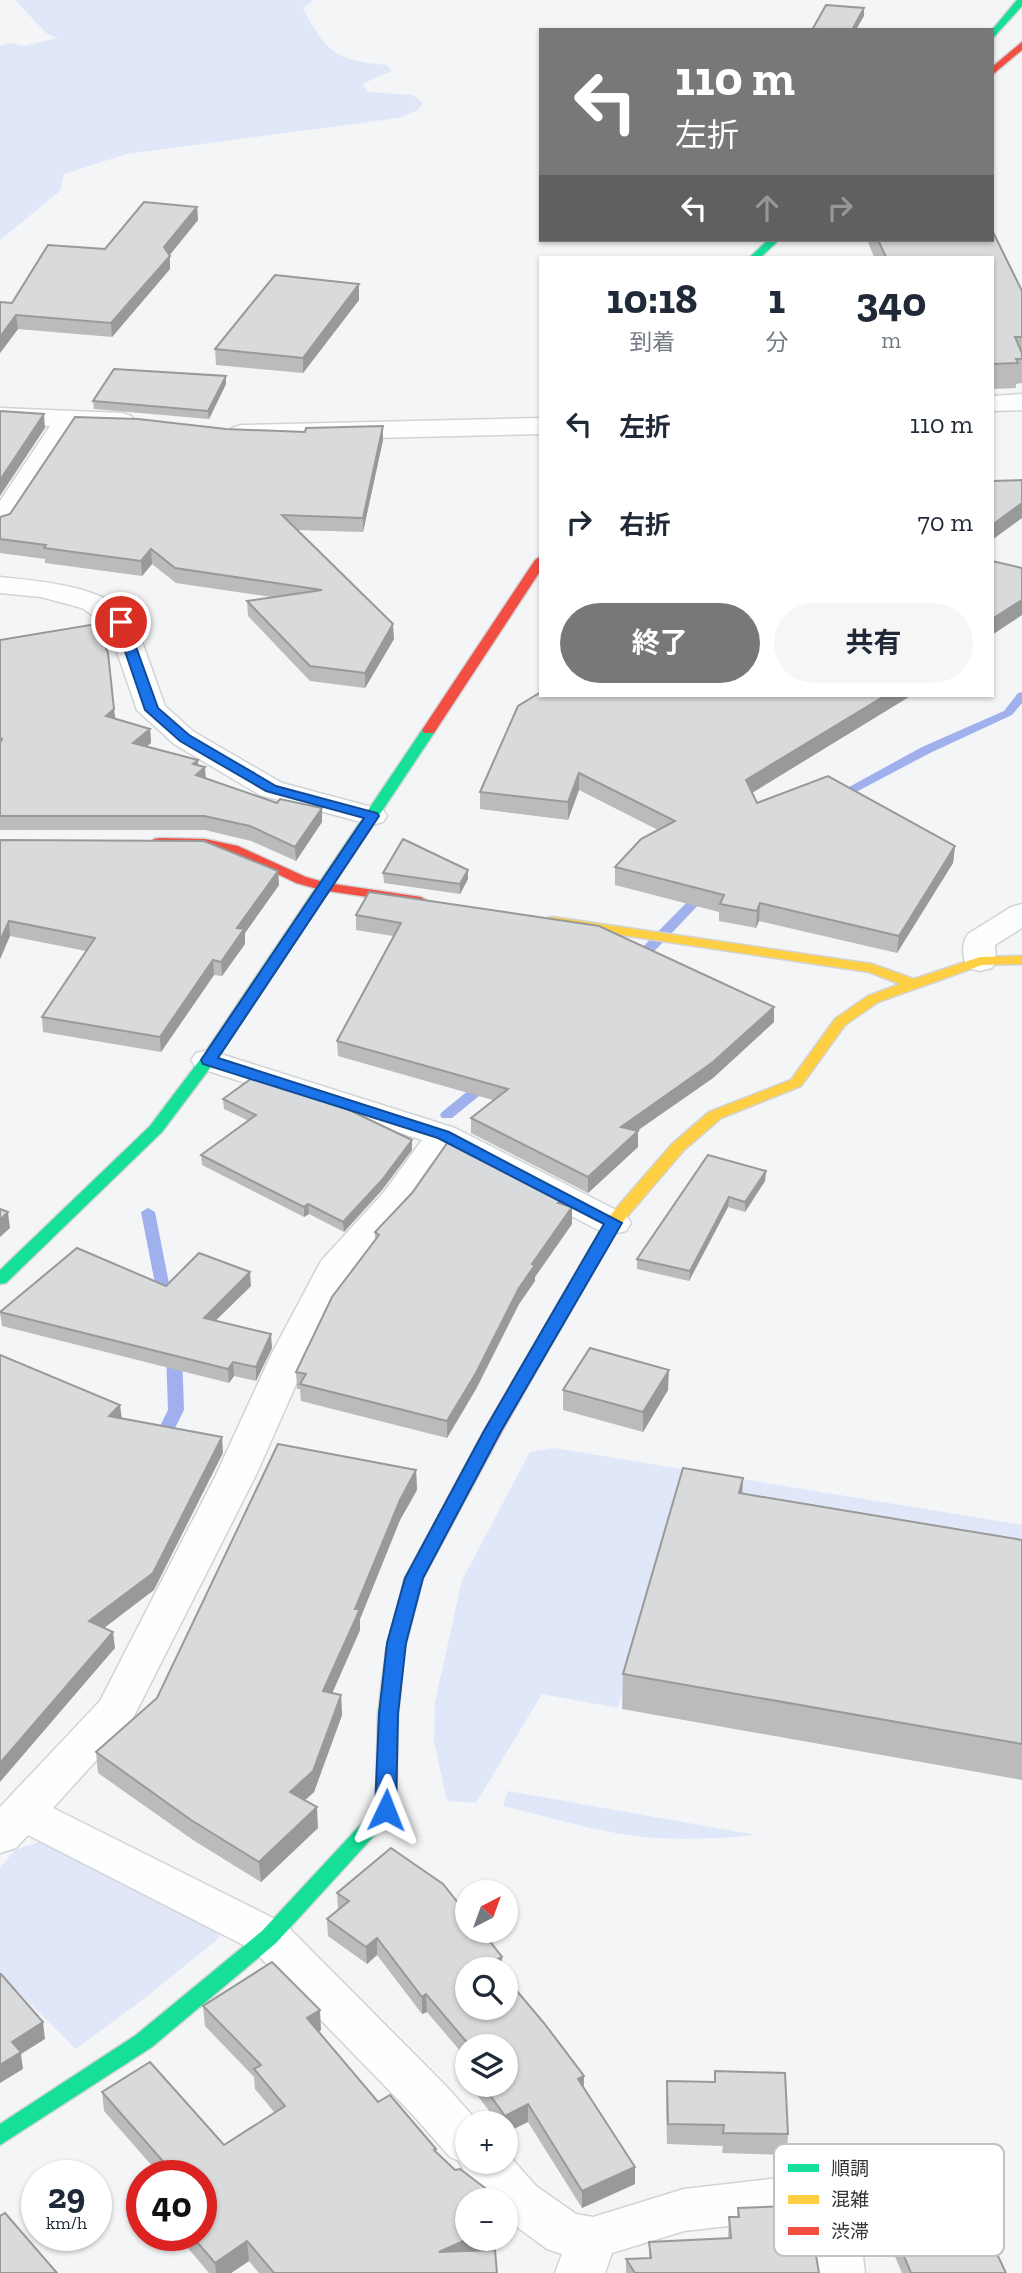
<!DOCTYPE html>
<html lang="ja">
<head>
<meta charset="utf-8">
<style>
	body { margin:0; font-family:"Zilla Slab","Noto Sans JP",serif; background:#f6f6f7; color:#1f2937; height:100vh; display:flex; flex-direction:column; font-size:26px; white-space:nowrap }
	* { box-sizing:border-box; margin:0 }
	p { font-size:23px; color:#747a83 }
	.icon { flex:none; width:38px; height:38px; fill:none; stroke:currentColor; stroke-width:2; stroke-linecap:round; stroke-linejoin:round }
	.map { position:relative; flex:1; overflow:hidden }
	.panel { position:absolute; left:539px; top:256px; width:455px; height:441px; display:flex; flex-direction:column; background:#fff; border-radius:0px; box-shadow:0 2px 5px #0004 }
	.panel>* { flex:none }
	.banner { position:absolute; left:539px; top:28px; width:455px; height:214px; border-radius:0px; box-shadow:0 2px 5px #0004; background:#77787a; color:#fff; overflow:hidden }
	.needle { width:46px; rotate:41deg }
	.controls { position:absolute; left:455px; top:1880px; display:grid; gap:14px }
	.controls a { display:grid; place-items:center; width:63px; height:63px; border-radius:50%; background:#fff; box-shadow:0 2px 5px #0004; font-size:35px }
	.speed { position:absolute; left:21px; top:2160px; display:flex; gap:14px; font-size:35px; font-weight:700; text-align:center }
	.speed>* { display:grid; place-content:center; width:91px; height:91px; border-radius:50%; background:#fff; box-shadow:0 2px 5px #0004; line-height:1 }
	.speed small { font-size:18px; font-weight:400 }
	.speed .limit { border:10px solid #d22; background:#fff; color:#111 }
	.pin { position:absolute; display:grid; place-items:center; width:60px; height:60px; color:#fff; margin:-30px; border:4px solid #fff; border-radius:50%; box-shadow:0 2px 7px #0007 }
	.me { position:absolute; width:77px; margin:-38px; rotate:2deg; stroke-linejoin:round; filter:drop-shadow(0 0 5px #0008) }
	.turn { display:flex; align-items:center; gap:24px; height:147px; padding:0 21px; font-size:32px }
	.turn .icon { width:91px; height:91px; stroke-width:2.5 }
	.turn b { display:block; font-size:49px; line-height:60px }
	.lanes { display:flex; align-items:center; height:66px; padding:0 21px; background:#0003; justify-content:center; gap:35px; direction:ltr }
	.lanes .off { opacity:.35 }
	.eta { display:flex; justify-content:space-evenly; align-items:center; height:119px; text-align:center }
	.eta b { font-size:42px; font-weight:700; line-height:49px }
	.button { display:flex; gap:14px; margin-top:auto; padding:14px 21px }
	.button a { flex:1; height:80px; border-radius:42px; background:#77787a; color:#fff; font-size:28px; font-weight:700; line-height:80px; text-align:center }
	.button a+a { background:#f6f6f7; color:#1f2937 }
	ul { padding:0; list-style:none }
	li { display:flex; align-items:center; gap:21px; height:98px; padding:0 21px }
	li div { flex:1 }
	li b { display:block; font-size:26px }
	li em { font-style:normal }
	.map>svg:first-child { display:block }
	.green { fill:#e0e7f9 }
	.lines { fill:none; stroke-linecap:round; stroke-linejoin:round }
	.stream { fill:#a0b0ed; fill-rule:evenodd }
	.street-casing { stroke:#d2d3d4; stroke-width:3 }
	.fast-casing { stroke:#d2d3d4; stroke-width:3 }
	.slow-casing { stroke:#d2d3d4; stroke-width:3 }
	.jam-casing { stroke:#d2d3d4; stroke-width:3 }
	.street { fill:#fdfefe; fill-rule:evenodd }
	.fast { fill:#16e098; fill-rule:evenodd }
	.slow { fill:#ffcf43; fill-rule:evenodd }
	.jam { fill:#f24e42; fill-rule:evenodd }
	.wall { fill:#bbbbbc }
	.shaded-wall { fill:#989999 }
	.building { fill:#d9dadb; stroke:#989999; stroke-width:2 }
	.route { fill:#1a73e8; stroke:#114b97; stroke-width:2 }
	.key { fill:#fff; stroke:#c2c2c3; stroke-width:2 }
	.key-label { font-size:19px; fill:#343536 }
</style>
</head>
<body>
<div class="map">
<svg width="1022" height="2273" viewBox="0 0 1022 2273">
	<rect width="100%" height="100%" fill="#f4f5f7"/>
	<!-- green -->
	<g class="green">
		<path d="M15,0h299l-11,8c23,45 34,53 84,57l5,6 -30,13 6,8 45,3 10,8 -5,7 -20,8 -271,36 -63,20 -4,17 -60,49v-194l10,-3 14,3 33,-8 -11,-5z"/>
		<polygon points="554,1448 1022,1525 1022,1561 677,1499 618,1708 542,1694 476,1803 447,1801 434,1741 435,1702 462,1580 530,1452"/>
		<path d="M508,1791l248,44c-32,3 -65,5 -98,3 -52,-3 -104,-20 -155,-32z"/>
		<polygon points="41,1841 203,1916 220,1937 150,1994 76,2049 0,1974 0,1868 15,1850"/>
	</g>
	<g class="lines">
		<!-- stream -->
		<g class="stream">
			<polygon points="1022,692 1022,703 1012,715 930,753 839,801 831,801 829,798 922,747 1004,711 1018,693"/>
			<polygon points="703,889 707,890 709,893 707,896 642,964 632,964 630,961 632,958 699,890"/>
			<polygon points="485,1080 492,1084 490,1087 452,1118 442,1118 440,1115 442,1112 480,1081"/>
			<polygon points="148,1208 155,1212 173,1304 166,1309 159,1304 141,1212"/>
			<polygon points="174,1346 182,1351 184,1410 166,1446 154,1446 152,1442 168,1410 166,1351"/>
		</g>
		<defs>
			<g id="street">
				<polygon points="1022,394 1022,410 992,411 992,396"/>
				<polygon points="0,408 122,413 131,416 135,421 131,426 122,429 75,427 9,527 0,529 0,501 50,426 0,424"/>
				<polygon points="541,418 541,434 241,441 232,438 228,433 232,428 241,425"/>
				<path d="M0,577c40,4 110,9 135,45l30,84 29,26 88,51 101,27 4,6 -4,6 -11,3 -112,-30 -86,-51 -37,-34 -29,-84 -26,-18 -41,-11 -41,-4z"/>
				<path d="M1022,904v24l-27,17 1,16 -4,7 -12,3 -12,-3c-6,-10 -7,-24 0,-34l43,-27z"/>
				<polygon points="208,1050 455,1128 626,1215 631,1223 626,1231 613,1234 600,1231 449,1152 410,1208 355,1266 310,1353 256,1475 131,1722 53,1808 285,1924 446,2086 479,2123 467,2123 467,2161 506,2161 506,2152 536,2186 576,2214 593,2217 684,2189 830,2172 847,2178 855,2193 865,2273 815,2273 808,2217 684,2231 612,2253 605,2273 555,2273 562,2254 547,2249 506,2219 506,2200 487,2200 466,2176 459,2161 450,2157 412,2114 253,1950 28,1835 16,1848 0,1853 0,1807 100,1701 216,1475 272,1353 321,1261 384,1192 422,1140 196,1067 191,1060 196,1053"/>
			</g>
			<g id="fast">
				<polygon points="1017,0 1022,0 1022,6 992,39 992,30"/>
				<polygon points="768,240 779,240 761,257 750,257"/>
				<polygon points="429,726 436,730 216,1060 162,1132 6,1283 0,1284 0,1270 150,1126 202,1057 422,730"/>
				<polygon points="395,1644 402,1646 404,1651 398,1714 396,1810 393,1815 276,1943 152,2047 0,2145 0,2124 136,2035 262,1931 376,1808 378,1714 386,1651 388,1646"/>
			</g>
			<polygon id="slow" points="553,917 872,964 914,979 980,957 1022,956 1022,964 982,965 878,1002 845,1025 801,1086 721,1118 684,1150 620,1225 598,1263 592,1264 584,1259 607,1219 672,1144 709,1112 791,1080 835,1019 868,996 900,984 869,972 548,924 546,921 548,918"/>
			<g id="jam">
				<polygon points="1022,42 1022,50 992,75 992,67"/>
				<polygon points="541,556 541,570 436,730 434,733 424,733 422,730 535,560"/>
				<polygon points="159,838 205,839 238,846 306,877 327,883 421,897 428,901 421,905 321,890 296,883 234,853 205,847 154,845 152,842 154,839"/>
				<polygon points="592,1254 600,1259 502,1431 423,1578 404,1651 402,1656 395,1658 388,1656 386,1651 405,1578 484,1431 584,1259"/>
			</g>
		</defs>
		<!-- street casing -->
		<use href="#street" class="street-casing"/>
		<!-- fast casing -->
		<use href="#fast" class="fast-casing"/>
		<!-- slow casing -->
		<use href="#slow" class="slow-casing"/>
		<!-- jam casing -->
		<use href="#jam" class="jam-casing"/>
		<!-- street -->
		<use href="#street" class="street"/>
		<!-- fast -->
		<use href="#fast" class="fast"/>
		<!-- slow -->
		<use href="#slow" class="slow"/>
		<!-- jam -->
		<use href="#jam" class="jam"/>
	</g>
	<!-- wall -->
	<g class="wall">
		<polygon points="197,207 198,220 169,255 170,269 112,337 18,329 0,353 0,302 12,303 105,249"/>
		<polygon points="867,240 992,240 1022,291 1022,383 1016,384 1016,388 992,389 992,257 874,257"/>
		<polygon points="359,300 303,373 216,365 215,349"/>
		<polygon points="226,384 209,419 94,409 93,401"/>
		<polygon points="383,426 383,440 363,532 297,530 394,639 365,688 310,681 248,616 247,601 272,597 176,583 152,564 142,576 45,563 45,559 0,553 0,517 226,429 305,432"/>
		<polygon points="0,640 115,718 150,729 151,743 147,746 198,760 198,765 206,778 322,822 296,861 251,841 205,830 0,830"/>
		<polygon points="541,695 912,695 752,793 757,803 955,846 953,863 897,953 759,921 756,928 719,921 719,912 615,885 615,867 658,830 579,790 568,820 480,809 480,792"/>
		<polygon points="0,840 278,871 279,885 245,933 245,944 222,976 214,975 161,1052 43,1032 42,1017 86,951 10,936 0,959"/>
		<polygon points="468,870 468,879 460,894 384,883 383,873"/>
		<polygon points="369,892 774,1022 713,1078 637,1131 638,1131 638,1147 588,1193 471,1133 471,1118 493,1100 338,1056 337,1041 393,936 356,930 356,915"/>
		<polygon points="223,1099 412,1140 412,1150 382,1190 344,1232 309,1214 304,1217 202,1165 201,1155 249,1121 224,1109"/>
		<polygon points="766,1171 765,1181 745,1212 728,1207 689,1281 637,1269 637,1259"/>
		<polygon points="564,1199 564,1205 572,1224 535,1277 535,1281 519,1304 476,1389 447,1438 301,1401 300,1389 297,1389 296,1372 375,1240 375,1232"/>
		<polygon points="166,1286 251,1286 215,1321 272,1348 256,1381 234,1376 229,1383 2,1326 0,1312"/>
		<polygon points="563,1390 668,1390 643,1432 563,1410"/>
		<polygon points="416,1470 417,1490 400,1520 360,1619 360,1630 332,1693 341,1695 342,1715 314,1792 305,1800 318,1828 261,1882 193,1840 98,1773 96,1752"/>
		<polygon points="743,1478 742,1494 1022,1540 1022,1780 622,1709 623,1674"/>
		<polygon points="337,1893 467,1969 584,2076 584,2088 635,2167 635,2184 582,2208 528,2122 498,2123 472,2088 472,2084 506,2084 506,2046 467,2046 467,2059 427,2012 422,2014 377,1955 367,1964 328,1936 327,1919 338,1910"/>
		<polygon points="203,2006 321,2030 318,2032 378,2102 437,2153 492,2241 492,2248 488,2250 497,2273 259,2273 249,2261 231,2273 209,2273 177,2235 201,2235 201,2175 160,2175 104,2111 102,2092 224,2145 275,2113 255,2089 254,2077 205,2026"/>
		<polygon points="715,2071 788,2134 787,2155 722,2153 723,2146 667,2144 666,2102 667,2081 714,2082"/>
		<polygon points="882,2204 1006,2273 902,2273 880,2222"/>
		<polygon points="738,2208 792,2212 819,2273 626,2273 626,2259 649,2258 649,2242 728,2239 729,2217 737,2217"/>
	</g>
	<!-- shaded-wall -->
	<g class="shaded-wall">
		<polygon points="864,8 864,16 856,30 852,30"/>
		<polygon points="197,207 198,220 165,261 164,247"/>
		<polygon points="170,256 170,269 112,337 111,323"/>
		<polygon points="359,284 359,300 303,373 303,358"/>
		<polygon points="16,315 18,329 0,353 0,337"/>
		<polygon points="226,376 226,384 209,419 208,411"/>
		<polygon points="44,414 45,428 0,496 0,480"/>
		<polygon points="383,426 383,440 363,532 363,518"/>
		<polygon points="1022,503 1022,518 992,540 992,525"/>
		<polygon points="151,549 152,564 142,576 141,561"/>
		<polygon points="1022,600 1022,615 992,635 992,619"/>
		<polygon points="393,624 394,639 365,688 365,673"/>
		<polygon points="886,695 912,695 745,797 746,780"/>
		<polygon points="114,709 116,723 106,716"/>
		<polygon points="150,729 151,743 134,757 133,743"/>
		<polygon points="198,760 199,773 205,767 206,781 196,776 193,764"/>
		<polygon points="579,773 579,790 568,820 568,802"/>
		<polygon points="322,808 322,822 296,861 295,847"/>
		<polygon points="955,846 953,863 897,953 899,936"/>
		<polygon points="468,870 468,879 460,894 460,884"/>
		<polygon points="278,871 279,885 245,933 245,944 222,976 221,962 237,928"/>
		<polygon points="760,903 759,921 756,928 757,911"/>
		<polygon points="9,921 10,936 0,959 0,941"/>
		<polygon points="213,960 214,975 161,1052 160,1037"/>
		<polygon points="774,1007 774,1022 713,1078 621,1142 621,1127"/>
		<polygon points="638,1131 638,1147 588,1193 588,1177"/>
		<polygon points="412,1140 412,1150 382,1190 344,1232 343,1222"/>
		<polygon points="766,1171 765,1181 745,1212 745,1202"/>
		<polygon points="729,1197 728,1207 689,1281 690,1271"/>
		<polygon points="308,1204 309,1214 304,1217 304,1207"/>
		<polygon points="572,1207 572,1224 535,1277 535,1281 519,1304 476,1389 447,1438 447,1421 532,1264"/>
		<polygon points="8,1212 10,1228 0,1237 0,1220"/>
		<polygon points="250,1272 251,1286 204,1332 204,1318"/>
		<polygon points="271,1334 272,1348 256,1381 256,1367"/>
		<polygon points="233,1362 234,1376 229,1383 228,1369"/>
		<polygon points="669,1370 668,1390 643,1432 643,1412"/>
		<polygon points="120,1405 122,1420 109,1416"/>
		<polygon points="222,1437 223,1453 154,1590 91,1638 89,1621"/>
		<polygon points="416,1470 417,1490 400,1520 360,1619 360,1630 324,1712 323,1691 355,1609 400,1500"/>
		<polygon points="743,1478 741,1512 739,1493"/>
		<polygon points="113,1632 115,1648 0,1782 0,1763"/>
		<polygon points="341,1695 342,1715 314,1792 291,1813 290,1792"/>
		<polygon points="317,1807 318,1828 261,1882 259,1862"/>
		<polygon points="377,1938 377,1955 367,1964 366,1947"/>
		<polygon points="502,1957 502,1969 492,1969 492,1962"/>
		<polygon points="426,1994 427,2012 422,2014 422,1997"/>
		<polygon points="320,2010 321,2030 308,2038 307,2018"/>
		<polygon points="43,2022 45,2039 21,2054 23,2069 0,2083 0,2065 12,2042"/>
		<polygon points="584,2076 583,2093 578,2079"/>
		<polygon points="528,2104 528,2122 506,2133 505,2116"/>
		<polygon points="635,2167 635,2184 582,2208 582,2191"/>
		<polygon points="509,2206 509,2226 506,2229 506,2210"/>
		<polygon points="470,2238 496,2238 492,2241 492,2248 439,2272 439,2252"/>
		<polygon points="247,2241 249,2261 231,2273 216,2273 215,2263"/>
	</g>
	<!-- building -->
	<g class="building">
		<polygon points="826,5 864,8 852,30 812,30"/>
		<polygon points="144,202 197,207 164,247 170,256 111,323 16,315 0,337 0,302 12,303 48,245 105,249"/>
		<polygon points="992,230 1022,291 1022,337 1015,337 1022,353 1022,359 1016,359 1018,363 992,364 992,257 886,257 878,240 992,240"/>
		<polygon points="275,275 359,284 303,358 215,349"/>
		<polygon points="114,369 226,376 208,411 93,401"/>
		<polygon points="0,411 44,414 0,480"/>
		<polygon points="75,417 138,419 226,429 305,432 306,428 383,426 363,518 282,515 393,624 365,673 310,666 247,601 322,590 175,568 151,549 141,561 44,548 46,545 0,539 0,517 10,514"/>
		<polygon points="1022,480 1022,503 992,525 992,481"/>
		<polygon points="992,561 1022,568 1022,600 992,619"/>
		<polygon points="96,624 108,653 114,709 106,716 150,729 133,743 198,760 193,764 205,767 196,775 277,803 280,799 322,808 295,847 250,826 204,816 0,816 0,743 2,739 0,738 0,640"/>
		<polygon points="541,692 541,695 886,695 746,780 757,803 828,776 955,846 899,936 760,903 757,911 720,904 724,895 615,867 641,839 675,821 579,773 568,802 480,792 518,706"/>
		<polygon points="403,839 468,870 460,884 383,873"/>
		<polygon points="0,840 204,841 278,871 237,928 244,929 221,962 213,960 160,1037 42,1017 95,938 9,921 0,941"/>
		<polygon points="369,892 599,926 774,1007 713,1062 621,1127 638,1131 588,1177 471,1118 508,1089 337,1041 401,923 356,915"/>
		<polygon points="252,1078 347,1109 412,1140 382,1180 343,1222 308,1204 304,1207 201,1155 256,1115 223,1099"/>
		<polygon points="450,1139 564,1199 558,1203 572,1207 532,1264 535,1265 519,1288 476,1373 447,1421 300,1384 306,1374 296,1372 332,1297 379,1235 375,1232 412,1193"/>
		<polygon points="708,1155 766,1171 745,1202 729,1197 690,1271 637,1259"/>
		<polygon points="0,1209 8,1212 0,1220"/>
		<polygon points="77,1248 166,1286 199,1253 250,1272 204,1318 271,1334 256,1367 233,1362 228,1369 0,1312"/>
		<polygon points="590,1348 669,1370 643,1412 563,1390"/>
		<polygon points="0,1355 120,1405 109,1416 222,1437 153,1573 89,1621 113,1632 0,1763"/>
		<polygon points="278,1444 416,1470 400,1500 355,1609 360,1609 323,1691 341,1695 313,1771 290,1792 317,1807 259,1862 191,1820 96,1752 157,1698"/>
		<polygon points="683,1468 743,1478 739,1493 1022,1540 1022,1744 623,1674"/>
		<polygon points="391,1848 443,1884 467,1914 467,1930 481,1930 502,1957 492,1962 497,1969 467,1969 467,2007 506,2007 506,1978 544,2023 584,2076 578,2079 635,2167 582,2191 528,2104 505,2116 482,2084 506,2084 506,2046 470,2046 426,1994 422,1997 377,1938 366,1947 327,1919 349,1901 337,1893"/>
		<polygon points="272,1962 320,2010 307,2018 378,2102 390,2095 436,2149 434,2150 455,2170 460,2169 501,2200 467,2200 467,2238 470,2238 439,2252 495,2250 497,2273 274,2273 247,2241 215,2263 191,2235 201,2235 201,2175 175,2175 102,2092 150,2062 224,2145 285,2106 254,2069 261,2065 203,2006"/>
		<polygon points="0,1974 1,1974 43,2022 12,2042 21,2052 0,2065"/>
		<polygon points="715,2071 785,2073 788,2134 723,2133 724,2125 668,2124 667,2081 715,2082"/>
		<polygon points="972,2201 1006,2273 911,2273 882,2204"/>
		<polygon points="792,2206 792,2212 808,2208 819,2273 635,2273 626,2259 651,2258 649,2242 731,2238 729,2217 739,2217 738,2208"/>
		<polygon points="5,2213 57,2273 0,2273 0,2216"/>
	</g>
	<!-- route -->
	<polygon class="route" points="121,618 127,622 158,708 189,735 276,786 377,813 379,816 218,1058 449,1132 622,1223 501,1431 423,1578 406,1643 398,1714 396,1810 393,1816 386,1818 378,1816 375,1810 379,1714 387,1643 405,1578 484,1431 604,1224 438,1138 203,1064 201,1060 364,818 266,791 180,741 145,710 115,622"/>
	<!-- legend -->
	<rect x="774" y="2144" width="230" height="112" rx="10" class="key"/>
	<rect x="788" y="2164" width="31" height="8" fill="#16e098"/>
	<rect x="788" y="2195" width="31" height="9" fill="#ffcf43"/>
	<rect x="788" y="2227" width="31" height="8" fill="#f24e42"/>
	<g class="key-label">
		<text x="831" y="2175">順調</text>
		<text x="831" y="2206">混雑</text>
		<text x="831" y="2238">渋滞</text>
	</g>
</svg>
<div class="controls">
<a><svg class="needle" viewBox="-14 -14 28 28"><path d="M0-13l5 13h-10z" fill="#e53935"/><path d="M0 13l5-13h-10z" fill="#747a83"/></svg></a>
<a><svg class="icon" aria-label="search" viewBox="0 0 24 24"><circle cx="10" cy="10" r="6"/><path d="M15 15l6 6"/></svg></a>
<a><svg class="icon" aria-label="layers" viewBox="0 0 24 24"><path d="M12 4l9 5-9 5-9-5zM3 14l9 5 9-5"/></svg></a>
<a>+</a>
<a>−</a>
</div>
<div class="speed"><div>29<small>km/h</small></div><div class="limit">40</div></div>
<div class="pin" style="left:121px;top:622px;background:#d93025"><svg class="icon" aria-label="arrive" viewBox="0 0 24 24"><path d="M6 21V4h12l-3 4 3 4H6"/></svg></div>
<svg class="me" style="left:386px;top:1810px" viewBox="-20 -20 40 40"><path d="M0-17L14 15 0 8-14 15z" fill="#1a73e8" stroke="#fff" stroke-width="4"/></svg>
<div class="banner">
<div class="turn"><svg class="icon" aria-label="left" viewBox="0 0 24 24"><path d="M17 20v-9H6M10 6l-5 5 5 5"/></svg><div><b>110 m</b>左折</div></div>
<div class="lanes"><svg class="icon" aria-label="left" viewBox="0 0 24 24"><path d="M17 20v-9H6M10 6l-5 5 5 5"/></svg><svg class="icon off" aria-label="ahead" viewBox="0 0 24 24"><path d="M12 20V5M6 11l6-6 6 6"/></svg><svg class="icon off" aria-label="right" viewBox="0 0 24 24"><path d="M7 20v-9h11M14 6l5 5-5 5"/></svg></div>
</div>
<section class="panel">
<div class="eta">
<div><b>10:18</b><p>到着</p></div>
<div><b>1</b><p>分</p></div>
<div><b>340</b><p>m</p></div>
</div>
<ul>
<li><svg class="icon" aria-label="left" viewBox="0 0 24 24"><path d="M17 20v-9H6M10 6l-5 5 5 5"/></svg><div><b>左折</b></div><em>110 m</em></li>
<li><svg class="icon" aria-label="right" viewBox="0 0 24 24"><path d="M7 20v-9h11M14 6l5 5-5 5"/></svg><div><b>右折</b></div><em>70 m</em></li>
</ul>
<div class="button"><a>終了</a><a>共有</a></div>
</section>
</div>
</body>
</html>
